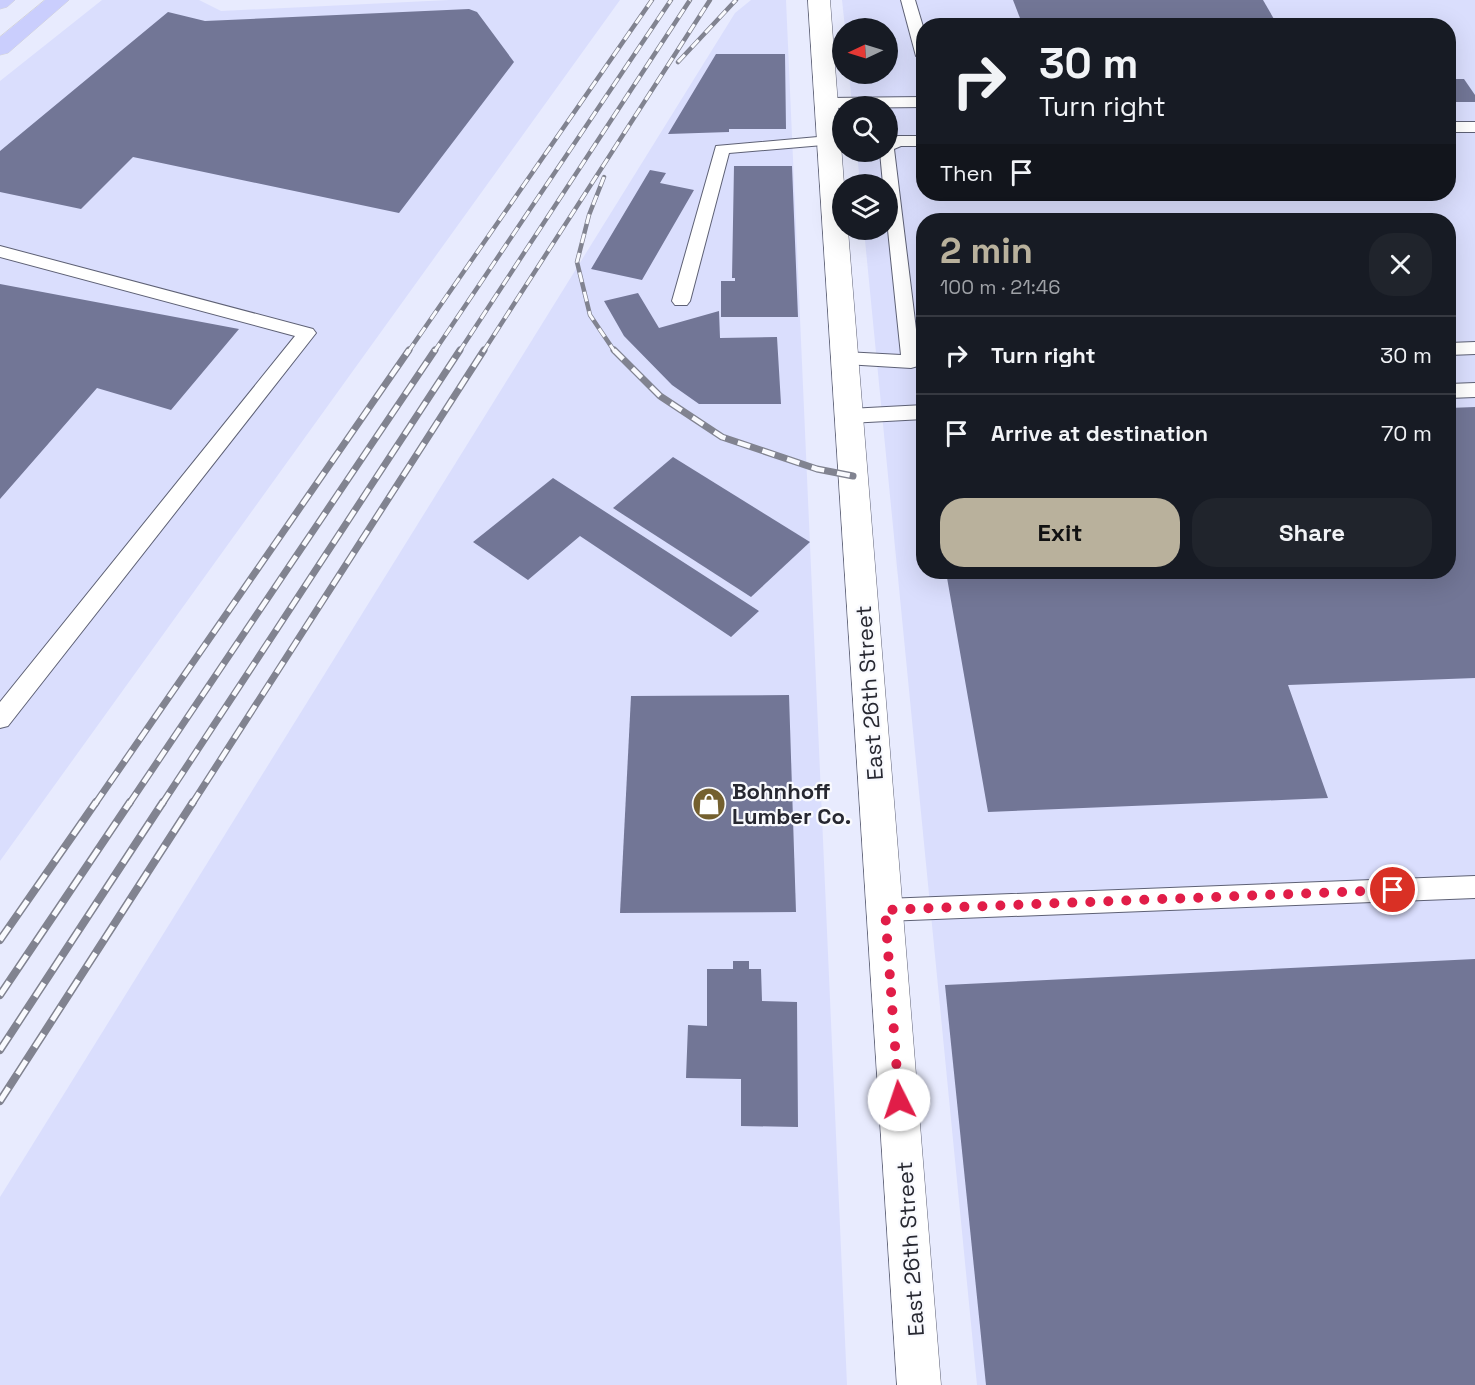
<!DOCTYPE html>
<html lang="en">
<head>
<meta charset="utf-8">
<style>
	body { margin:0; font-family:"Space Grotesk",sans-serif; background:#20242c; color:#f1f3f6; height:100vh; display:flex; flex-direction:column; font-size:22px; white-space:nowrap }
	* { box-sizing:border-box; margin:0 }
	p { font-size:20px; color:#9ea1a6 }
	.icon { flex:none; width:33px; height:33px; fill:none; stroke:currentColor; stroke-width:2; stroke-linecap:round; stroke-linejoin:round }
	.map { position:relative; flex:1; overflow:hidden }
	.panel { position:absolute; left:916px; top:213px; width:540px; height:366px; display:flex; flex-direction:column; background:#171b24; border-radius:24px; box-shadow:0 6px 24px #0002 }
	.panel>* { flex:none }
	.hud { position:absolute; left:916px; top:18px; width:540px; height:183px; border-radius:24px; box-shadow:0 6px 24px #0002; background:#171b24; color:#f1f3f6; overflow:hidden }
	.needle { width:39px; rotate:266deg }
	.buttons { position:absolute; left:832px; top:18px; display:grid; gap:12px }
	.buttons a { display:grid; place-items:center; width:66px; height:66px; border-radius:50%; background:#171b24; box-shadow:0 6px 24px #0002; font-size:30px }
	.pin { position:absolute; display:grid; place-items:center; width:51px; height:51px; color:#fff; margin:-26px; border:3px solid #fff; border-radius:50%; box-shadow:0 2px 6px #0007 }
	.me { position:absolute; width:66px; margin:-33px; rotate:356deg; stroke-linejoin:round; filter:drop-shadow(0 0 4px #0008) }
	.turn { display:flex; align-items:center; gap:21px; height:126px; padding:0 24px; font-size:27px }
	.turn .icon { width:78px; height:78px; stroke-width:2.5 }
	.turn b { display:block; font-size:42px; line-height:51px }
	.then { display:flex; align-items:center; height:57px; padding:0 24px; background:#0003; gap:12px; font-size:22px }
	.round { display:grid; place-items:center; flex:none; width:63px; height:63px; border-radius:24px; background:#20242c }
	.summary { display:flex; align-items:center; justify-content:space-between; height:102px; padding:0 24px }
	h1 { font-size:36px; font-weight:700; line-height:45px; color:#b9b19c }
	.button { display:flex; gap:12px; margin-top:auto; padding:12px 24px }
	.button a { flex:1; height:69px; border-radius:24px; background:#b9b19c; color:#111; font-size:24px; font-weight:700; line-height:69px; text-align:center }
	.button a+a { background:#20242c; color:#f1f3f6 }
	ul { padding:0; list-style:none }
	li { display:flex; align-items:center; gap:18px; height:78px; padding:0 24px; border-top:2px solid #363941 }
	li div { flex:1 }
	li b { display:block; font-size:22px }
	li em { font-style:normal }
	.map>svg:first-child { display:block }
	.built { fill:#dadefd; fill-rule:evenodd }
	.building { fill:#727696 }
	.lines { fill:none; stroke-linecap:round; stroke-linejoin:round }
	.lane-casing { stroke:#5e6175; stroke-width:2 }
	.secondary-casing { stroke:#5e6175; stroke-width:1 }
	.primary-casing { stroke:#d4d4d6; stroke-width:1 }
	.lane { fill:#fff; fill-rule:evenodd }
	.secondary { fill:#fff; fill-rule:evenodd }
	.primary { fill:#cacefd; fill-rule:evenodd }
	.rail-far2-casing { stroke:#818390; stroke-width:4.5 }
	.rail-far1-casing { stroke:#818390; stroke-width:7 }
	.rail-casing { stroke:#818390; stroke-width:8 }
	.rail-far2 { stroke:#f9fafe; stroke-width:3; stroke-dasharray:10; stroke-linecap:butt }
	.rail-far1 { stroke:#f9fafe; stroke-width:4.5; stroke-dasharray:13; stroke-linecap:butt }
	.rail { stroke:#f9fafe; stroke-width:5; stroke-dasharray:16; stroke-linecap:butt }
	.route { stroke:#e11d48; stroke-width:10; stroke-dasharray:0 18 }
	.labels { text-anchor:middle; stroke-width:4.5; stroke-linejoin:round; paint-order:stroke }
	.street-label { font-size:22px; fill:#272831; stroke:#f9fafe }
	.poi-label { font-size:22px; font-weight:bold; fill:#272831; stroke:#f9fafe; text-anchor:start }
</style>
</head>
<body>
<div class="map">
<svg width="1475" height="1385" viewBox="0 0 1475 1385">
	<rect width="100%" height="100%" fill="#e8ebfe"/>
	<!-- built -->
	<g class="built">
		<polygon points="102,0 199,0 221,11 449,0 620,0 0,861 0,81"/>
		<polygon points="751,0 786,0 847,1385 0,1385 0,1197 735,13"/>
		<path d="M842,0h633v1385h-498l-113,-1155h24v-46h-28l-3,-32h31v-46h-36l-3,-32h39v-46h-43zM924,26h525v168h-525zM924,220h525v352h-525z"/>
	</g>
	<!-- building -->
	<g class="building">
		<polygon points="1013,0 1263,0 1278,26 1023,26"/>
		<polygon points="469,9 477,12 514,62 399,213 133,157 81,209 0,192 0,151 168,12 205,21"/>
		<polygon points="716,54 785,54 786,129 729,129 729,132 668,134"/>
		<polygon points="1449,79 1464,79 1475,95 1475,102 1449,102"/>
		<polygon points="734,166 792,166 798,317 721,317 721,281 735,281 735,278 732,278"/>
		<polygon points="650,170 666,173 660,183 694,190 642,280 591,269"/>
		<polygon points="0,284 239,329 171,410 97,388 0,499"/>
		<polygon points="638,293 659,328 719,311 720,338 777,337 781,404 699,404 672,385 624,336 604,301"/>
		<polygon points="1475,407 1475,678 1288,685 1328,798 988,812 946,572 1449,572 1449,408"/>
		<polygon points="673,457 810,542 751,597 613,508"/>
		<polygon points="553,478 759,611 731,637 580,536 528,580 473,542"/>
		<polygon points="789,695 796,912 620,913 631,696"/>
		<polygon points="1475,959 1475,1385 986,1385 945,985"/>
		<polygon points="733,961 749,961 749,969 761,969 762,1001 797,1002 798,1127 741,1126 741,1079 686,1078 688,1025 707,1026 707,969 733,969"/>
	</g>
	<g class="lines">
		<defs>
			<g id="lane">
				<polygon points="901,0 915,0 924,30 924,61 916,56"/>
				<polygon points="924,97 924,107 827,108 819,103 827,98"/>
				<rect x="1449" y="122" width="26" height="10"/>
				<polygon points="829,136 837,141 835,144 729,153 690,301 687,305 675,305 672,301 716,146"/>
				<polygon points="898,136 924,136 924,146 901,146 894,149 920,362 918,366 911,368 845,364 838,362 836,358 838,354 845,352 901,355 888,230 888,184 883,184 880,152 888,152 888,140"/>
				<polygon points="0,246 313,329 316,333 8,726 0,728 0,702 295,336 0,257"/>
				<polygon points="1475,342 1475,354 1449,355 1449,343"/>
				<polygon points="1475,383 1475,397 1449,398 1449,384"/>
				<polygon points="924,405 924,419 849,423 842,421 839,416 842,411 849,409"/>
				<polygon points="1475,876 1475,898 885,921 876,918 872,910 876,902 885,899"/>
			</g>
			<polygon id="secondary" points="808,0 830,0 844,184 843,230 848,230 941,1385 897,1385"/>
			<g id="primary">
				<polygon points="0,0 15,0 7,7 0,9"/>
				<polygon points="45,0 69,0 8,53 0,55 0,37"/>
			</g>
		</defs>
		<!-- lane casing -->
		<use href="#lane" class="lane-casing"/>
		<!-- secondary casing -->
		<use href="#secondary" class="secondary-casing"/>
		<!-- primary casing -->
		<use href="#primary" class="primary-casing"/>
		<!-- lane -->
		<use href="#lane" class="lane"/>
		<!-- secondary -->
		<use href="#secondary" class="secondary"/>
		<!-- primary -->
		<use href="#primary" class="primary"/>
		<defs>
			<g id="rail-far2">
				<polyline points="678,62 736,0"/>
				<polyline points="604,177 589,215 577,262 590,315 615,352"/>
				<polyline points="408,352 652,0"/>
				<polyline points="434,352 671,0"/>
				<polyline points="459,352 690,0"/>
				<polyline points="483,352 710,0"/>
			</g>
			<g id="rail-far1">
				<polyline points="614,350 660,396 722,437 817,469 853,476"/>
				<polyline points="95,804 409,350"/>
				<polyline points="129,804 435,350"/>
				<polyline points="162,804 460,350"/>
				<polyline points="192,804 484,350"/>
			</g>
			<g id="rail">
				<polyline points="0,940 96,802"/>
				<polyline points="0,995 130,802"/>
				<polyline points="0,1050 163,802"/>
				<polyline points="0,1101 193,802"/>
			</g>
		</defs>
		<!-- rail-far2 casing -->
		<use href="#rail-far2" class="rail-far2-casing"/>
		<!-- rail-far1 casing -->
		<use href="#rail-far1" class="rail-far1-casing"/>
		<!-- rail casing -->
		<use href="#rail" class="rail-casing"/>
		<!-- rail-far2 -->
		<use href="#rail-far2" class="rail-far2"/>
		<!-- rail-far1 -->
		<use href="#rail-far1" class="rail-far1"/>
		<!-- rail -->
		<use href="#rail" class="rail"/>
	</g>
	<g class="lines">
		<!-- route -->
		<polyline class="route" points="899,1100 885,910 1393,890"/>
	</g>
	<!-- icons -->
	<defs>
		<symbol id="shop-disc" viewBox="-11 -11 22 22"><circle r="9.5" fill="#74602f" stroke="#f9fafe"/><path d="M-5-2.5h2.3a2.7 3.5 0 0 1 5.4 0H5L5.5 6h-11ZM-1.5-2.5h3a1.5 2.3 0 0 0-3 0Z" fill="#fff"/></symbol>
	</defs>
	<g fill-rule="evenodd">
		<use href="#shop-disc" x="690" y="785" width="38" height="38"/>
	</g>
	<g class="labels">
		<!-- street labels -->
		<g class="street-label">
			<text transform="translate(869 693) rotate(-94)" y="8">East 26th Street</text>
			<text transform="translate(910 1249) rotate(-94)" y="8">East 26th Street</text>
		</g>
		<!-- poi labels -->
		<g class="poi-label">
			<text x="732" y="799">Bohnhoff<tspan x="732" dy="25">Lumber Co.</tspan></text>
		</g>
	</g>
</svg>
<div class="buttons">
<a><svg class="needle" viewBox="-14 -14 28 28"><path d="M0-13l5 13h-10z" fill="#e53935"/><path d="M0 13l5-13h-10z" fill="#9ea1a6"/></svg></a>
<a><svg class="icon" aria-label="search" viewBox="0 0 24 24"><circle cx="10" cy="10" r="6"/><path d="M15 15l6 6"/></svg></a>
<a><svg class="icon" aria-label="layers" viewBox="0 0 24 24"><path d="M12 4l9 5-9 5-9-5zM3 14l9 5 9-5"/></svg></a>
</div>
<div class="pin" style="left:1393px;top:890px;background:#d93025"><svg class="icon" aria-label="arrive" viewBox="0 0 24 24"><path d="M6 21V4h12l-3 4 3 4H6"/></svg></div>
<svg class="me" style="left:899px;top:1100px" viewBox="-20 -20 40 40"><circle r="19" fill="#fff"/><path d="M0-13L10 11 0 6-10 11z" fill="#e11d48"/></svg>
<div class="hud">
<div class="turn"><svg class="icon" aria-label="right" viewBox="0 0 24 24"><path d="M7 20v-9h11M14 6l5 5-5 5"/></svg><div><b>30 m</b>Turn right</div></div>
<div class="then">Then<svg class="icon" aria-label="arrive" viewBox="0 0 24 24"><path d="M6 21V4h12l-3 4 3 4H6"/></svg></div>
</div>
<section class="panel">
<div class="summary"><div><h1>2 min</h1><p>100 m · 21:46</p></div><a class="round"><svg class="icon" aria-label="close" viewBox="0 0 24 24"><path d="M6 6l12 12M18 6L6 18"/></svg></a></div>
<ul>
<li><svg class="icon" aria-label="right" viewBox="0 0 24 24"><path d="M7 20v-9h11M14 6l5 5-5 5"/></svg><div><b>Turn right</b></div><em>30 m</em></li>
<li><svg class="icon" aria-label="arrive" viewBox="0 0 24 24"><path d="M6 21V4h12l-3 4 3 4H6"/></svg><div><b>Arrive at destination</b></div><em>70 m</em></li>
</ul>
<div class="button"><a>Exit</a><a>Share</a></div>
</section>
</div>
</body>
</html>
